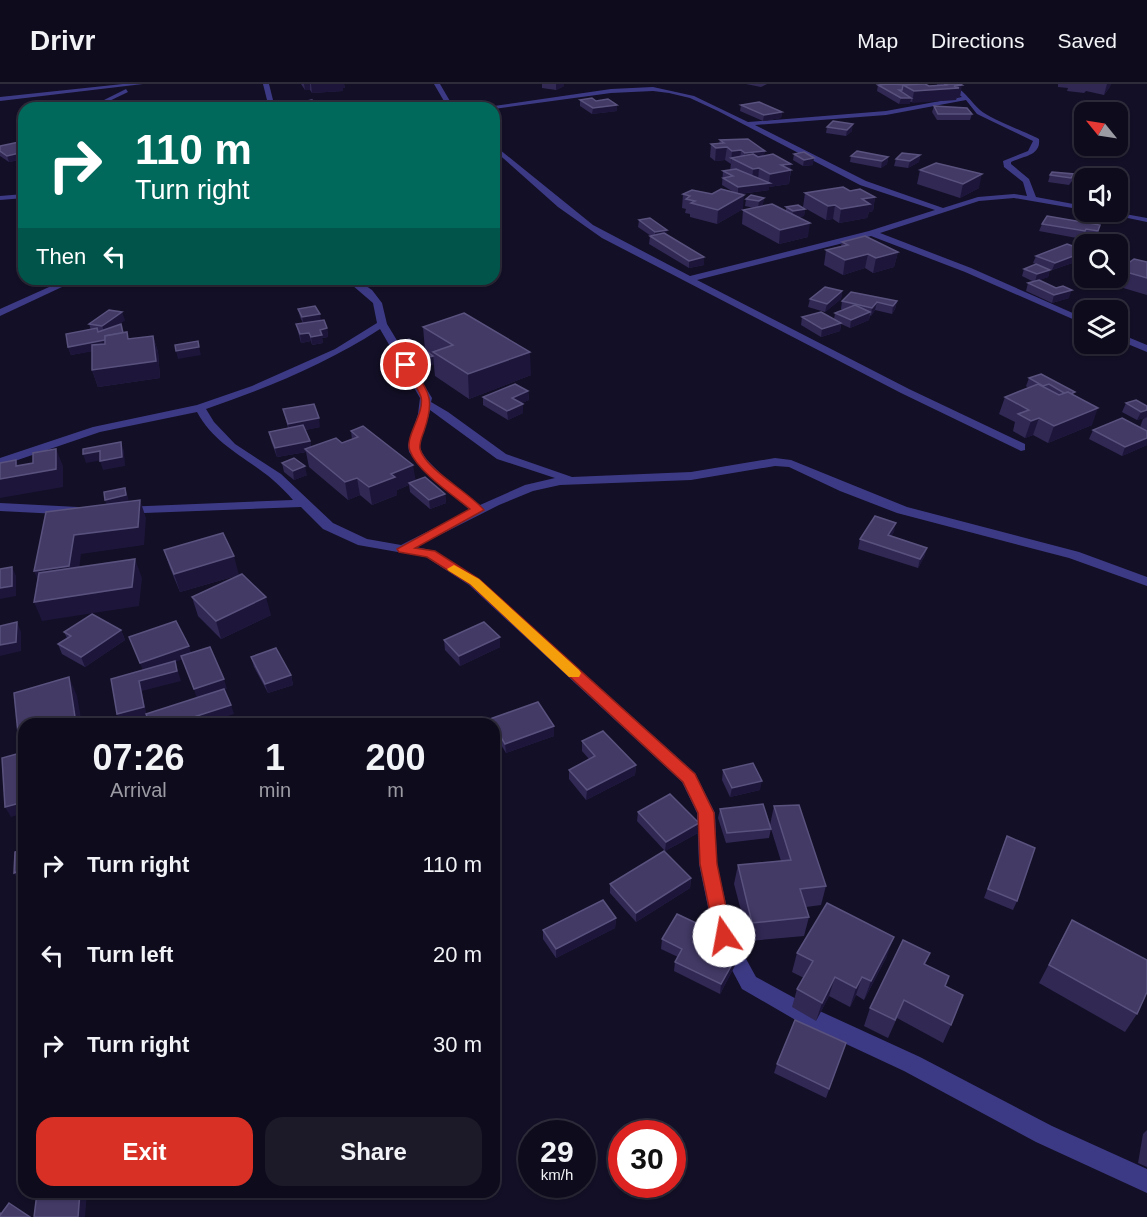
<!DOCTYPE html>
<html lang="en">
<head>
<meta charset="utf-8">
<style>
	body { margin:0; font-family:Arial,sans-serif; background:#1c1929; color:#f1f3f6; height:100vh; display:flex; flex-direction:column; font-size:22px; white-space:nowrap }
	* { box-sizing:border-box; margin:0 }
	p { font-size:20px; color:#9b9ba3 }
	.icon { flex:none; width:33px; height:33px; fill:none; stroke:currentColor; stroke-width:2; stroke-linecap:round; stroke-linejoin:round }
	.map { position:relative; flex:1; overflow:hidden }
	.side { position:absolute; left:18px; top:634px; width:482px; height:480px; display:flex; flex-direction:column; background:#0e0b1c; border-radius:18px; box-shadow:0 2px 4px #0004,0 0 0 2px #2e2b3b }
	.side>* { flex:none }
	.hud { position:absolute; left:18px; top:18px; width:482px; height:183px; border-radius:18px; box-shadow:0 2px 4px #0004,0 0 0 2px #2e2b3b; background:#00695c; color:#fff; overflow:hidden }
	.needle { width:39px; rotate:300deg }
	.fabs { position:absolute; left:1074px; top:18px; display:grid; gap:12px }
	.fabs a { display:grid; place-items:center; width:54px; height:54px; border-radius:12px; background:#0e0b1c; box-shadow:0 2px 4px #0004,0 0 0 2px #2e2b3b; font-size:30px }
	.speed { position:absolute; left:518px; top:1036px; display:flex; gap:12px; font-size:30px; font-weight:700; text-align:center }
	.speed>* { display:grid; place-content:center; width:78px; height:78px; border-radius:50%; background:#0e0b1c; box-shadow:0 2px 4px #0004,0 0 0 2px #2e2b3b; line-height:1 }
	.speed small { font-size:15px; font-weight:400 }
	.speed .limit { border:9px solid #d22; background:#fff; color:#111 }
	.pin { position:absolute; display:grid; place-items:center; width:51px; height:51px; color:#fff; margin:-26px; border:3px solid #fff; border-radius:50%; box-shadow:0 2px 6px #0007 }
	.me { position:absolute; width:66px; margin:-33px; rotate:348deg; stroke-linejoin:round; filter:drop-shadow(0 0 4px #0008) }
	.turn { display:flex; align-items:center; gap:21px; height:126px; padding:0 18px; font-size:27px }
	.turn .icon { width:78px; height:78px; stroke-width:2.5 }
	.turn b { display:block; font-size:42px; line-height:51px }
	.then { display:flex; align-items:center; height:57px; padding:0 18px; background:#0003; gap:12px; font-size:22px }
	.eta { display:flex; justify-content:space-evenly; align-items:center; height:102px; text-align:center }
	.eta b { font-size:36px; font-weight:700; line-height:42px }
	.button { display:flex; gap:12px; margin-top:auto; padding:12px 18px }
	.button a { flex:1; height:69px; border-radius:18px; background:#d93025; color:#fff; font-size:24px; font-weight:700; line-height:69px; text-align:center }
	.button a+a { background:#1c1929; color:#f1f3f6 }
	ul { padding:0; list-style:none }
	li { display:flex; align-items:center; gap:18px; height:90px; padding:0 18px }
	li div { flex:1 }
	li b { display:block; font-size:22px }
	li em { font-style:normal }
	header { display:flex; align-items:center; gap:36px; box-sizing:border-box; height:84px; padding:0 30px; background:#0e0b1c; border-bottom:2px solid #2e2b3b }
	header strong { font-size:28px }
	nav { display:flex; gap:33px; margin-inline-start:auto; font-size:21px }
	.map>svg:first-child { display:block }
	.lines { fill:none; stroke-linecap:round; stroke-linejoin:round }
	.street { fill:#3d3a85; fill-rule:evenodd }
	.wall { fill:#312854 }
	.shaded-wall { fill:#1d163a }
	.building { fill:#433a66; stroke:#5a527e; stroke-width:1.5 }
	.route { fill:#d93025; stroke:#8d1f18; stroke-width:1.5 }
	.slow { fill:#f59e0b }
</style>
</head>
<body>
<header>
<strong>Drivr</strong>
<nav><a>Map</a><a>Directions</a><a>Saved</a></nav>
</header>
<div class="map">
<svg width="1147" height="1133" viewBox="0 0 1147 1133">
	<rect width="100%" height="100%" fill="#130f26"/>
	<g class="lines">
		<!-- street -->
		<g class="street">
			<polygon points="123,0 143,0 0,17 0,13"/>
			<polygon points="263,0 269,0 275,24 269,24"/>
			<polygon points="434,0 440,0 454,24 448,24"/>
			<path d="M944,0c17,0 25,16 36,26 10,9 46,22 59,29 2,17 -16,17 -28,23v2l18,15 7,18 48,9v4l-70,-12 -35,3 -99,32 91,35 113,50v6l-119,-52 -94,-36 -174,44 212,109 116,55v6l-4,1 -120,-58 -299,-155 -44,-31 -64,-57v-5l99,80 97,51 179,-45 66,-21 -75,-25 -142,-74 -28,-13 -21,-5 -16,-2 -42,2 -117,16 -14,-1 131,-19 42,-2 41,9 54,26 138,-11 76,-14zM966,16l11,14 56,27 -5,10 -25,10 1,6 19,15 4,14 -13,-2 -36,3 -35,11 -77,-27 -111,-56 131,-10z"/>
			<polygon points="126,5 128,8 101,21 96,20"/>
			<polygon points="24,110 24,114 0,116 0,112"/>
			<polygon points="1099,128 1114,128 1147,134 1147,138"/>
			<polygon points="67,195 79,195 0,232 0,225"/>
			<path d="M345,195h11l16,11 10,13 5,21 45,74 -1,4 17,10 58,42 66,23 119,-5 84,-14 16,2 116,47 172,45 68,25v9l-78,-28 -172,-45 -57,-22 -51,-24 -14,-1 -84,14 -131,5 -27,6 -34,14 -83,42 19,4 44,28 216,194 20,40 2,51 16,71 23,42 57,31 107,49 132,69 95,43v24l-111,-51 -132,-71 -105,-49 -57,-33 -28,-53 -15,-72 -2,-51 -15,-31 -213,-197 -43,-28 -68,-12 -35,-16 -22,-22 -183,7 -1,-3 6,-4 170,-7c-6,-7 -13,-14 -20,-20 -27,-23 -58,-35 -76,-68l-97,20 -100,34v-8l93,-31 104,-22 55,-19 83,-37 42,-26 -4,-20zM380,245l40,69 -2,16 -10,31 1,7 15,19 46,39 -69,35 -34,-6 -34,-16 -52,-49 -46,-30 -21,-22 -8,-13c61,-21 120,-45 174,-80zM430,326l67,49 58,19 -30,7 -45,20c-13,-10 -60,-44 -60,-59 0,-12 8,-24 10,-36z"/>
			<polygon points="1118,249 1147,261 1147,268 1118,256"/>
			<polygon points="0,419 78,423 84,427 78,431 0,427"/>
		</g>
	</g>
	<!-- wall -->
	<g class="wall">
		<polygon points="301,0 344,0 345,4 343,4 343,7 312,9 310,6 305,6"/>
		<polygon points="542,0 564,0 564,2 556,6 542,4"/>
		<polygon points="746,0 767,0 761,3"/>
		<polygon points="937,0 960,0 960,13 957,13 956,16 910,18 910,20 899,20 877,7 878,1 929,2 937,1"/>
		<polygon points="1058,0 1111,0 1109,4 1104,11 1086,7 1084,9 1067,7 1068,4 1058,3"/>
		<polygon points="580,16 596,17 617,21 617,27 592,30 580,22"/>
		<polygon points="741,21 782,28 781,34 763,37 740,27"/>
		<polygon points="934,22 972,30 970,36 937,36 932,28"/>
		<polygon points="827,43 852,47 846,52 826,49"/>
		<polygon points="720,56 765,72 791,86 789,100 769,103 769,106 740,110 743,125 717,140 690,133 690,130 685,129 686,125 682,124 683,110 735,109 722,101 723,87 730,86 731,80 725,76 715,77 710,73 711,60 719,59"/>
		<polygon points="24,60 24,75 9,78 0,72 0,62"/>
		<polygon points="794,70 813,81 803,82 793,76"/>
		<polygon points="920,71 919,78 908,84 894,82 896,75"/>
		<polygon points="851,72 888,73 887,80 881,84 850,78"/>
		<polygon points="920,86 979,104 960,114 917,100"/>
		<polygon points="1074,90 1072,97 1069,101 1048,98 1050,91"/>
		<polygon points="850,107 875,113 873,127 869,128 867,134 839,139 833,135 826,136 803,123 805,109"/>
		<polygon points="764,114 762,122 786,127 786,123 805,125 804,132 799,133 808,153 779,160 742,140 743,126 754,124 745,122 746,115"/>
		<polygon points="639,136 666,150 704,181 689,184 649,160 650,152 651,152 638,143"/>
		<polygon points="1042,140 1100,141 1095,154 1084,152 1082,155 1039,147"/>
		<polygon points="842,158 898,168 894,183 873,189 865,184 843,191 824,181 826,166 841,162"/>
		<polygon points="1036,172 1084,175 1052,186 1033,179"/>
		<polygon points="1147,178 1147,211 1113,201 1116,194 1118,194 1119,186"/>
		<polygon points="1024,185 1050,186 1048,193 1039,196 1056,204 1069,214 1052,219 1026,207 1028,199 1034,198 1022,192"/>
		<polygon points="842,207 841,215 825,228 808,223 810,215"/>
		<polygon points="842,217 897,217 895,225 892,230 875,226 871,232 870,231 869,236 850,244 841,240 840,247 821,253 801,241 802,233 834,235 835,229 844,226 841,225"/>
		<polygon points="298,225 321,236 327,244 328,253 322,254 323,259 312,261 311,257 301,259 296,240 303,239 300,233"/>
		<polygon points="125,236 116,242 129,255 153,252 158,268 160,294 98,303 92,286 92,267 71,271 68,263 91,246 89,240"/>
		<polygon points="423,243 531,291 469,315 435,292 433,272 425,266"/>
		<polygon points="394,260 433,272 434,280 419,285 395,268"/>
		<polygon points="1041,290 1074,311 1092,341 1048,359 1033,351 1025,354 1013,347 1015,338 999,330 1005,313 1028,304 1026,302 1029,294"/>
		<polygon points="528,307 529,316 521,319 523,329 508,336 483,321 483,313"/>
		<polygon points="1126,319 1147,322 1147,333 1137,336 1122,328"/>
		<polygon points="283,325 320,343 305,346 310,357 311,363 342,359 352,355 351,347 415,397 445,410 446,419 430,425 410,408 409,401 397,406 397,411 372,421 360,411 348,416 309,383 306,368 277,373 271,357 269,348 288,344"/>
		<polygon points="1147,333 1147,361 1122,372 1089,355 1093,346 1140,343 1143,335"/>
		<polygon points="282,379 307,391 294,396 284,388"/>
		<polygon points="894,448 891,452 927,464 924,473 918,484 858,465 860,455"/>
		<polygon points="164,466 239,491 180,508 170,484"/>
		<polygon points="192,513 271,531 221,555 198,532"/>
		<polygon points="121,546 125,556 85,583 62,570 58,560 67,554 64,548"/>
		<polygon points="444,556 500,563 460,582 445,566"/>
		<polygon points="251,573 291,591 293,601 268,609 254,583"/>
		<polygon points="490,635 554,642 554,652 506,669 494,649 494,640 491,640"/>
		<polygon points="582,657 636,681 635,691 586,716 569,695 569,686 589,675 582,667"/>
		<polygon points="723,686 760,706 730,713 722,696"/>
		<polygon points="774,722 826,802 821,821 806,823 809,833 804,852 749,857 734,800 738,781 781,777 771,745 769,754 726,759 718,734 720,725 770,741"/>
		<polygon points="638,728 699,739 698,749 665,767 637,737"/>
		<polygon points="1007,752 1017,817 1013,826 984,814"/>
		<polygon points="691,794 690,804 636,838 610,809 610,800"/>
		<polygon points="616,834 615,844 556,874 543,855 543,846"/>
		<polygon points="1072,836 1137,930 1125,948 1039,899"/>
		<polygon points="662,855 741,870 720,910 674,887 675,878 678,873 661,865"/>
		<polygon points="797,869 887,872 864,916 856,911 850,923 829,912 816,937 792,923 797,905 804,894 792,888"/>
		<polygon points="930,869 925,881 945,902 951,941 943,959 897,934 888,954 864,942 870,924"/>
		<polygon points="846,959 826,1014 774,989 777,980"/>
		<polygon points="1147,1046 1147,1083 1138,1079 1143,1050"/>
		<polygon points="325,1108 346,1108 345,1112"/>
	</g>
	<!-- shaded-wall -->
	<g class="shaded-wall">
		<polygon points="304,0 310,0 310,6 305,6"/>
		<polygon points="311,0 344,0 345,4 343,4 343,7 312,9"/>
		<polygon points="556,0 564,0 564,2 556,6"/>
		<polygon points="1107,0 1111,0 1109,4 1104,11"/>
		<polygon points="962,1 960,13 957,13 956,16 912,19 914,7"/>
		<polygon points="901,14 911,14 910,20 899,20"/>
		<polygon points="617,21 617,27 592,30 593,24"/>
		<polygon points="782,28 781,34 763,37 764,31"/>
		<polygon points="853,40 852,47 846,52 847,46"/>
		<polygon points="727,63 725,76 715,77 716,64"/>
		<polygon points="741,66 740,78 731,74 731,80 732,67"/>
		<polygon points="765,67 764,80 744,80 745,69"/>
		<polygon points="24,68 24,75 9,78 7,72"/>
		<polygon points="920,71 919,78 908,84 910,77"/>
		<polygon points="888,73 887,80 881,84 882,77"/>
		<polygon points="814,74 813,81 803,82 804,76"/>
		<polygon points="791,80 789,100 769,103 769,106 738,110 738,103 769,99 770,90 781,81"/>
		<polygon points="759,84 758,98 752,99 753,85"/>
		<polygon points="982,90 979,104 960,114 963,100"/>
		<polygon points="1125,105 1122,112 1118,114 1118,108"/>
		<polygon points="744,111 743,125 717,140 718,126"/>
		<polygon points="875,113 873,127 869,128 867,134 839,139 841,125 862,115"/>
		<polygon points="764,114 763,121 758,124 759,117"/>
		<polygon points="835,121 833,135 826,136 828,122"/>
		<polygon points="805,125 804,132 792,134 793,127"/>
		<polygon points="810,139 808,153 779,160 780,146"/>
		<polygon points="667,146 666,153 655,155 655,148"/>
		<polygon points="898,168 894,183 873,189 876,174"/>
		<polygon points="1084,168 1084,175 1052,186 1055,179"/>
		<polygon points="868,170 865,184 843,191 845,176"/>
		<polygon points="704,173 704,181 689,184 689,177"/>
		<polygon points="1050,186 1048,193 1035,198 1037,190"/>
		<polygon points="1072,206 1069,214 1052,219 1054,211"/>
		<polygon points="842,207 841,215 825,228 827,220"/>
		<polygon points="897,217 895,225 892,230 893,222"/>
		<polygon points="877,218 875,226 871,232 872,224"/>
		<polygon points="122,228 125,236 105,250 102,242"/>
		<polygon points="870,228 869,236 850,244 851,236"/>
		<polygon points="320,230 321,238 304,241 302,233"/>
		<polygon points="841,239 840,247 821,253 822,245"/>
		<polygon points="327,244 328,253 322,254 323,259 312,261 311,253 320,246"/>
		<polygon points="309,249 311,257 301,259 300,250"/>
		<polygon points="124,252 127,261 71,271 68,263"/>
		<polygon points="153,252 158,268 160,294 98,303 92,286"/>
		<polygon points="199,263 201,271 178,275 176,267"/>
		<polygon points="530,268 531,291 469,315 468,290"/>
		<polygon points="433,272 434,280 419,285 418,277"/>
		<polygon points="528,307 529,316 513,323 512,314"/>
		<polygon points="523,320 523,329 508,336 507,327"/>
		<polygon points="1098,324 1092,341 1048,359 1054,342"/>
		<polygon points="1147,326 1147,333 1137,336 1141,328"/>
		<polygon points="319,334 320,343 290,349 288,340"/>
		<polygon points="1039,334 1033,351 1025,354 1031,337"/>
		<polygon points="1147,354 1147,361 1122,372 1125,363"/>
		<polygon points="310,357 312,366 305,365 306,368 277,373 275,364"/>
		<polygon points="121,358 124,367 125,382 103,386 100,377"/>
		<polygon points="56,365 63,382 63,403 0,414 0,395 16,382 16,376 22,391"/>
		<polygon points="100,367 103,376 86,379 83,370"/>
		<polygon points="413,381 416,398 409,399 409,401 397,406 397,411 372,421 369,403 391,390"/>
		<polygon points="305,382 307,391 294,396 293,387"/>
		<polygon points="357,394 360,411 348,416 345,398"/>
		<polygon points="125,404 128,413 129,420 108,425 105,416"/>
		<polygon points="445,410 446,419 430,425 429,416"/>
		<polygon points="140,416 146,434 144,461 81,470 77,501 42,506 34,487 74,451"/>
		<polygon points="896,439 894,448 886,460 888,451"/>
		<polygon points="927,464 924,473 918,484 920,475"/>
		<polygon points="234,472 239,491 180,508 174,490"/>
		<polygon points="135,475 142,494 139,522 42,537 34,518"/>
		<polygon points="12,483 16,492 16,512 0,515 0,504"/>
		<polygon points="266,513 271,531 221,555 216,537"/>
		<polygon points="17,538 21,548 21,567 0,572 0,561"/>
		<polygon points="121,546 125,556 85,583 81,573"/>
		<polygon points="500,553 500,563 460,582 459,572"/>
		<polygon points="189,562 192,572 175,578 181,597 142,607 147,633 121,640 117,630 144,589 140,579"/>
		<polygon points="291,591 293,601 268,609 265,600"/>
		<polygon points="69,593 77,612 82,640 48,640"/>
		<polygon points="224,595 227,605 197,615 194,605"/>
		<polygon points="231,621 234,630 204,640 172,640"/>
		<polygon points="554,642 554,652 506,669 505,660"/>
		<polygon points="24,648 24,661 18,649"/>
		<polygon points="636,681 635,691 586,716 587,706"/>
		<polygon points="762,697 760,706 730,713 732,704"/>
		<polygon points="24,718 24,729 11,733 5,723"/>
		<polygon points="699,739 698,749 665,767 666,758"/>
		<polygon points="24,785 24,797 20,799 14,789"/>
		<polygon points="691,794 690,804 636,838 636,829"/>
		<polygon points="616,834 615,844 556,874 556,865"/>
		<polygon points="894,853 887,872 864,916 871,897"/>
		<polygon points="743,861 741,870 720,910 721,900"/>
		<polygon points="835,893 829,912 816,937 822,919"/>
		<polygon points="862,893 856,911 850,923 856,904"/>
		<polygon points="80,1108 87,1108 85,1133 78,1133"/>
	</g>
	<!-- building -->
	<g class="building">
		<polygon points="889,0 913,1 903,1 902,6 899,6 911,14 901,14 878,1"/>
		<polygon points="922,0 925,0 929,2 946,1 944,0 960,0 962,1 954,2 959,4 914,7 903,1"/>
		<polygon points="592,14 596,17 608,15 617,21 593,24 580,16"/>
		<polygon points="312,16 323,24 296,24 290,20"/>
		<polygon points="759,18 782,28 764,31 741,21"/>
		<polygon points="934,22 967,24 972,30 938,30"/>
		<polygon points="833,37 853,40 847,46 827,43"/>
		<polygon points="748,55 765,67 745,69 741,66 732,67 727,63 716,64 711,60 724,59 720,56"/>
		<polygon points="19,58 24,60 24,68 7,72 0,67 0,62"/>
		<polygon points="857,67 888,73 882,77 851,72"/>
		<polygon points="804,68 814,74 804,76 794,70"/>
		<polygon points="902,69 920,71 910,77 896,75"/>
		<polygon points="753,70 758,73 773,70 791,80 781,81 791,86 770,90 759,84 753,85 731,74"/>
		<polygon points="936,79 982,90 963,100 920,86"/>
		<polygon points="736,85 770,99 738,103 723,94 733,92 723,87"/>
		<polygon points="1052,88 1074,90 1071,94 1050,91"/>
		<polygon points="843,103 850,107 860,105 875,113 862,115 870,120 841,125 835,121 828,122 805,109"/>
		<polygon points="1118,103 1125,105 1118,108"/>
		<polygon points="721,105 744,111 718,126 691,119 695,117 686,115 690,112 683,110 692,106 712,110"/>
		<polygon points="751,111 764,114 759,117 746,115"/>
		<polygon points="772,120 810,139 780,146 743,126"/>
		<polygon points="798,121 805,125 793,127 786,123"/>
		<polygon points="1047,132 1100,141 1098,147 1086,145 1085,147 1042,140"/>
		<polygon points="650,134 667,146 655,148 639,136"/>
		<polygon points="664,149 704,173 689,177 650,152"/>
		<polygon points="865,152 898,168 876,174 868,170 845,176 826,166 848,161 842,158"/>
		<polygon points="1067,160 1084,166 1084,168 1055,179 1036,172"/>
		<polygon points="1134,175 1147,178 1147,194 1119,186"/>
		<polygon points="1036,180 1050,186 1037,190 1024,185"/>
		<polygon points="1039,196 1056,204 1063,202 1072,206 1054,211 1028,199"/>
		<polygon points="825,203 842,207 827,220 810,215"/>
		<polygon points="851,208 897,217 893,222 877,218 872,224 842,217"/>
		<polygon points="855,221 870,228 851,236 835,229"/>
		<polygon points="315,222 320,230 302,233 298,225"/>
		<polygon points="109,226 122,228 102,242 89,240"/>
		<polygon points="821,228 841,239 822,245 802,233"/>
		<polygon points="464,229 530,268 468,290 433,268 453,261 423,243"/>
		<polygon points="324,236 327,244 320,246 322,251 311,253 309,249 300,250 296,240"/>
		<polygon points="121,240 123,249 105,252 105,256 68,263 66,250 97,244 98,248"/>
		<polygon points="127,248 128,255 153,252 156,277 92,286 92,261 105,260 105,252"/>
		<polygon points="409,255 433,272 418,277 394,260"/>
		<polygon points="198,257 199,263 176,267 175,261"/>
		<polygon points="1041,290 1075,308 1071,310 1068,308 1064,309 1049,300 1043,302 1029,294"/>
		<polygon points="515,300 528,307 512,314 523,320 507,327 483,313"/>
		<polygon points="1038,300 1059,311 1068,308 1098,324 1054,342 1039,334 1031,337 1018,330 1029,326 1005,313"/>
		<polygon points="1136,316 1147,322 1147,326 1141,328 1126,319"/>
		<polygon points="314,320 319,334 288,340 283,325"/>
		<polygon points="1122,334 1147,347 1147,354 1125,363 1093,346"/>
		<polygon points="303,341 310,357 275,364 269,348"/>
		<polygon points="363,342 413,381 391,390 395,393 369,403 357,394 345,398 305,365 336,354 342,359 358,353 351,347"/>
		<polygon points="121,358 122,373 100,377 100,367 83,370 83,365"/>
		<polygon points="56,365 56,385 0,395 0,379 16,376 16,382 33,379 33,369"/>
		<polygon points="294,374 305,382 293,387 282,379"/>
		<polygon points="425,393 445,410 429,416 409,399"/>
		<polygon points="125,404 126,411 105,416 104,408"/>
		<polygon points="140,416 138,443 74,451 69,482 34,487 46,428"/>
		<polygon points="875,432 896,439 888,451 927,464 920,475 860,455"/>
		<polygon points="223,449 234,472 174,490 164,466"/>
		<polygon points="135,475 132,503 34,518 39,489"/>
		<polygon points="12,483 12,502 0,504 0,485"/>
		<polygon points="242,490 266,513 216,537 192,513"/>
		<polygon points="92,530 121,546 81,573 58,560 71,552 64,548"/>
		<polygon points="176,537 189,562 140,579 129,553"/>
		<polygon points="17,538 16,558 0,561 0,542"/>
		<polygon points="484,538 500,553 459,572 444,556"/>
		<polygon points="210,563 224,595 194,605 181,572"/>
		<polygon points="276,564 291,591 265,600 251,573"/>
		<polygon points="175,577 177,587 139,597 144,623 117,630 111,595"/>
		<polygon points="69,593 75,633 48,640 24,640 24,648 18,649 14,609"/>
		<polygon points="224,605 231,621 172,640 150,640 146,630"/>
		<polygon points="538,618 554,642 505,660 490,635"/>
		<polygon points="603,647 636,681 587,706 569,686 595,672 582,657"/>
		<polygon points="24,668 24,718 5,723 2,674"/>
		<polygon points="753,679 762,697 732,704 723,686"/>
		<polygon points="670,710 699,739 666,758 638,728"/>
		<polygon points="763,720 771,745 727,749 720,725"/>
		<polygon points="799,721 826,802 800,805 809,833 752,839 738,781 791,776 774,722"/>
		<polygon points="1007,752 1035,764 1017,817 988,805"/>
		<polygon points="24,765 24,785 14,789 15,768"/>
		<polygon points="664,767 691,794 636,829 610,800"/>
		<polygon points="603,816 616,834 556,865 543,846"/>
		<polygon points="827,819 894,853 871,897 862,893 856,904 835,893 822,919 797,905 813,877 797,869"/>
		<polygon points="677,830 743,861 721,900 675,878 682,865 662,855"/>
		<polygon points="1072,836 1147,876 1147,908 1137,930 1049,881"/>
		<polygon points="903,856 930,869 924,880 949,892 945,902 963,911 951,941 904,916 895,936 870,924"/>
		<polygon points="795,936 846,959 829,1005 777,980"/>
		<polygon points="80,1108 78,1133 34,1133 37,1109"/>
		<polygon points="9,1119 30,1133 0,1133 0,1129 1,1130"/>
	</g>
	<!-- route -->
	<path class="route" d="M402,279h7c19,29 27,33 15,68 -2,6 -5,12 -4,18 6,21 49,43 64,61l-69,38 20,3 44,28 216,195 19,39 3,51 15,72 -2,5 -6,2 -7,-2 -2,-5 -15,-72 -2,-51 -15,-31 -213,-198 -43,-27 -28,-5 -2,-3 73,-40c-16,-13 -53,-38 -60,-58 -6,-14 15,-37 11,-54 -3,-10 -14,-23 -20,-32z"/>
	<!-- slow -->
	<polygon class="slow" points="454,481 479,495 579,586 581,589 579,593 569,593 470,500 449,487 447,485"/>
</svg>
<div class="fabs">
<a><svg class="needle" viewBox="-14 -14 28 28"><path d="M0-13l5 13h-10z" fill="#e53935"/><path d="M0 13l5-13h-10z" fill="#9b9ba3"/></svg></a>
<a><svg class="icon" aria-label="sound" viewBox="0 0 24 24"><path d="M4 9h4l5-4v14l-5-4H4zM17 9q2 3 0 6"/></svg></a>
<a><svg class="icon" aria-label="search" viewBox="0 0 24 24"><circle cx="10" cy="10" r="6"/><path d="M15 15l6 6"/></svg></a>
<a><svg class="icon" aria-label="layers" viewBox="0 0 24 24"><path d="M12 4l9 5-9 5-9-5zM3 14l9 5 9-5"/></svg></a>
</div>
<div class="speed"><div>29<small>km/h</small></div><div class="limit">30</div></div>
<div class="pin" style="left:406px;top:281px;background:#d93025"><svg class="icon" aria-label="arrive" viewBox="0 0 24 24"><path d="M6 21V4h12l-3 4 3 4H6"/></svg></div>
<svg class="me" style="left:724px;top:852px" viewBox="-20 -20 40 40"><circle r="19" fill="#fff"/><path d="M0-13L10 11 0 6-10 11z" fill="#d93025"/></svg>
<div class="hud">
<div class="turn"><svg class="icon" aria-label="right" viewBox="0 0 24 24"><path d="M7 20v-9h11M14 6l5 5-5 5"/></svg><div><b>110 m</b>Turn right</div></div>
<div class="then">Then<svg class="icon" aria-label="left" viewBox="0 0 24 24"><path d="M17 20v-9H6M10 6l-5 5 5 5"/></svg></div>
</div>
<section class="side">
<div class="eta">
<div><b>07:26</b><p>Arrival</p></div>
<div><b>1</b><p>min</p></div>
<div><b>200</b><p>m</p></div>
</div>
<ul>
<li><svg class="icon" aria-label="right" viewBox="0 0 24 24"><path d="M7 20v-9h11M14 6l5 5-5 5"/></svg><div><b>Turn right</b></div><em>110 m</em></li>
<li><svg class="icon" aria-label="left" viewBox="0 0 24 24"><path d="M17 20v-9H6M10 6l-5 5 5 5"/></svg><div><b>Turn left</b></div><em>20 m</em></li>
<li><svg class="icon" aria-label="right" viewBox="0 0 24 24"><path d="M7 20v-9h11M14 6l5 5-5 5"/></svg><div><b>Turn right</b></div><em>30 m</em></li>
</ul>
<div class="button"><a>Exit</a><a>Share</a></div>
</section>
</div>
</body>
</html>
